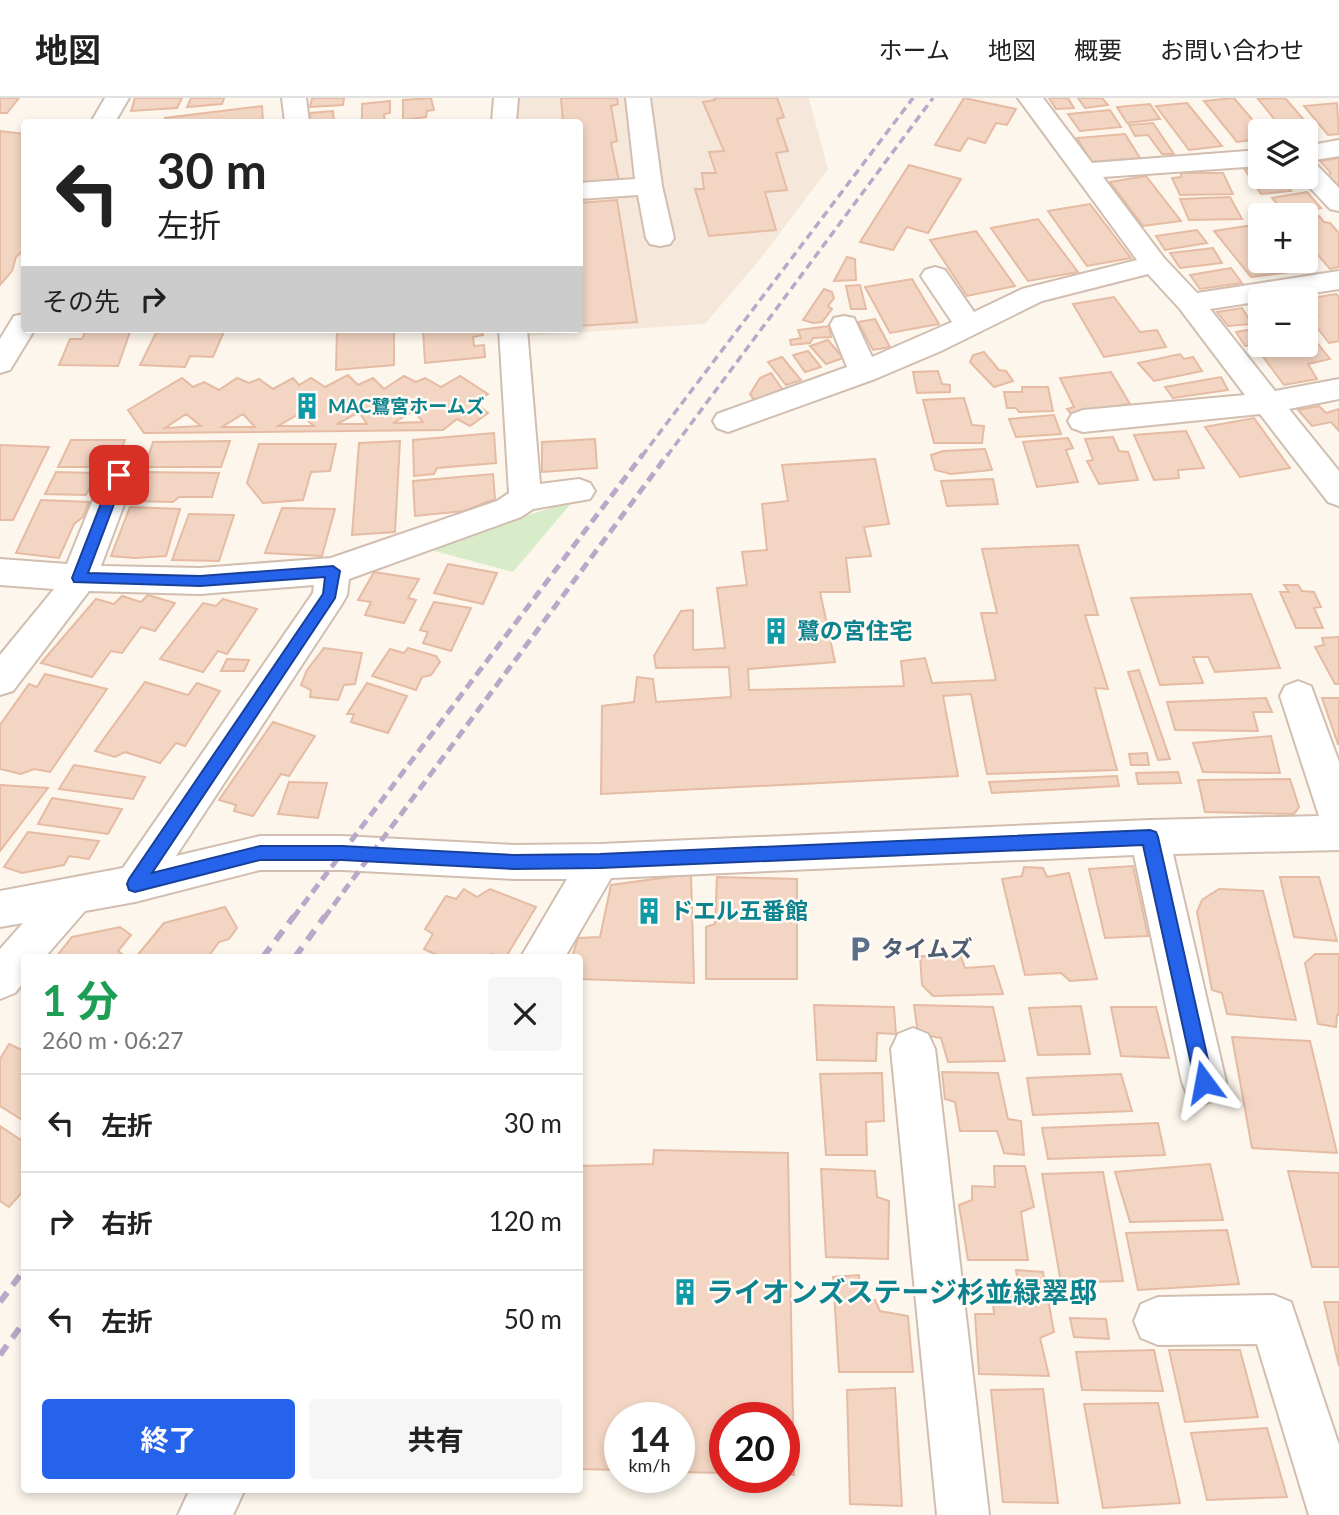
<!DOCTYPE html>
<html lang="ja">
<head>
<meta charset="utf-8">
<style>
	body { margin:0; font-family:Lato,"Noto Sans JP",sans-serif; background:#f6f6f6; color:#222; height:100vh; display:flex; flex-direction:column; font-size:26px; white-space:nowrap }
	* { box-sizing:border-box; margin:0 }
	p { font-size:23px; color:#767676 }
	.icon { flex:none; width:38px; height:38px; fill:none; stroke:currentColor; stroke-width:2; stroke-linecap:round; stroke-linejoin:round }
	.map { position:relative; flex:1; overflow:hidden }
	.drawer { position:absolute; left:21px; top:856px; width:562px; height:539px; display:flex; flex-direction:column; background:#fff; border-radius:7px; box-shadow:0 4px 10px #0003 }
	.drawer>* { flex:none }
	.guide { position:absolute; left:21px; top:21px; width:562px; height:214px; border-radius:7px; box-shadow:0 4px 10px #0003; background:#fff; color:#222; overflow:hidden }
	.controls { position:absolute; left:1248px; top:21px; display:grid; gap:14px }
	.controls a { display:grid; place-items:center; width:70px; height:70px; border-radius:7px; background:#fff; box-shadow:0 4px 10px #0003; font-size:35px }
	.speed { position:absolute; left:604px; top:1304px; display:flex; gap:14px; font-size:35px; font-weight:700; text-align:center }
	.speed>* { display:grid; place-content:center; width:91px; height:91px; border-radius:50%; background:#fff; box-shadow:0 4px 10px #0003; line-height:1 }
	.speed small { font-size:18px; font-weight:400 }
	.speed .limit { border:10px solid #d22; background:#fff; color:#111 }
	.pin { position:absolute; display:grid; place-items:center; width:60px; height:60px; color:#fff; margin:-30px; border-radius:14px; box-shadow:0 4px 10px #0006 }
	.me { position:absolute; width:77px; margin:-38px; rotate:347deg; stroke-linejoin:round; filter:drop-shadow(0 0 5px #0008) }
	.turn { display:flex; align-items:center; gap:24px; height:147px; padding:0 21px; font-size:32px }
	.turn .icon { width:91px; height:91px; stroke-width:2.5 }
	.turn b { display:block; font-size:49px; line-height:60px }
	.then { display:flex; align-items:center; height:66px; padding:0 21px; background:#0003; gap:14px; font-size:26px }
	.round { display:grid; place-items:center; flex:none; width:74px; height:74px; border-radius:7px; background:#f6f6f6 }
	.summary { display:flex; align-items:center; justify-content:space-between; height:119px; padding:0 21px }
	h1 { font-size:42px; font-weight:700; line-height:52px; color:#1e9e55 }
	.cta { display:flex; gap:14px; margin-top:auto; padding:14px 21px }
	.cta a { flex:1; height:80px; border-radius:7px; background:#2563eb; color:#fff; font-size:28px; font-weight:700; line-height:80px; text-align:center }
	.cta a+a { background:#f6f6f6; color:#222 }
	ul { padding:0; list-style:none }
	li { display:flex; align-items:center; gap:21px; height:98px; padding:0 21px; border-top:2px solid #e0e0e0 }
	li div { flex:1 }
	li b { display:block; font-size:26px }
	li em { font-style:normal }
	header { display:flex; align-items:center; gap:42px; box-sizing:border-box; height:98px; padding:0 35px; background:#fff; border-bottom:2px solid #e0e0e0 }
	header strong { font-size:33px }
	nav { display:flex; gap:38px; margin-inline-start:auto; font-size:24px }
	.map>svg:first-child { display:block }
	.residential { fill:#f5e8da }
	.green { fill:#d8ecc9 }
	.building { fill:#f3d5c3; stroke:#e6bba3; stroke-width:2; fill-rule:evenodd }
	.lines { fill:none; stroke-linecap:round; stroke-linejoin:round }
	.minor-casing { stroke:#d1beb0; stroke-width:4 }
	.minor { fill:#fff; fill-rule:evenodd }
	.rail-far2 { stroke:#b9a8c9; stroke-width:3.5; stroke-dasharray:8 5; stroke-linecap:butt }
	.rail-far1 { stroke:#b9a8c9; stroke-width:5; stroke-dasharray:10 6; stroke-linecap:butt }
	.rail { stroke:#b9a8c9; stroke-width:6; stroke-dasharray:12 9; stroke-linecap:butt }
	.route { fill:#2563eb; stroke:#184099; stroke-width:2 }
	.labels { text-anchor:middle; stroke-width:5; stroke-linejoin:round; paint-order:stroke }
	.far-culture-label { font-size:19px; font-weight:bold; fill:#0d838f; stroke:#fffaf3; text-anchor:start }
	.culture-label { font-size:23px; font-weight:bold; fill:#0d838f; stroke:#fffaf3; text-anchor:start }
	.service-label { font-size:23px; font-weight:bold; fill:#4e5e75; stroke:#fffaf3; text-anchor:start }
	.near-culture-label { font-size:28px; font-weight:bold; fill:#0d838f; stroke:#fffaf3; text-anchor:start }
</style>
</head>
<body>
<header>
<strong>地図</strong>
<nav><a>ホーム</a><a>地図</a><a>概要</a><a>お問い合わせ</a></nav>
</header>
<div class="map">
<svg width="1339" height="1417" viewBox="0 0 1339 1417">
	<rect width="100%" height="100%" fill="#fdf6ec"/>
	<!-- residential -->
	<polygon class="residential" points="515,0 809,0 828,71 761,160 705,226 526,238 525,231 579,231 579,24 514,24"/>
	<!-- green -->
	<polygon class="green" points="574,402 513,474 427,451"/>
	<!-- building -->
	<g class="building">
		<polygon points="0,0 19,0 7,15 0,15"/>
		<polygon points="135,0 182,0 177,10 131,13"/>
		<polygon points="191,0 224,0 222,6 187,9"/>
		<polygon points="312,0 344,0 343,7 310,9"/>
		<polygon points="431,0 434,12 427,13 426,19 403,22 403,2"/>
		<polygon points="561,0 617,0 618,6 611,8 617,43 611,45 619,83 579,85 579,24 563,24"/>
		<polygon points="714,0 777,0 784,19 777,21 788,53 776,55 787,92 765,94 776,132 709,138 695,91 704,91 702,75 716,75 709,54 724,53 703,4 715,2"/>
		<polygon points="964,0 1016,11 1007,27 996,25 985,45 968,40 960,53 935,47"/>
		<polygon points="1049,0 1068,0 1074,10 1056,11"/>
		<polygon points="1078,0 1102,0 1108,7 1085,10"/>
		<polygon points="1234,0 1262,33 1260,41 1237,44 1204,3"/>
		<polygon points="1285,0 1312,31 1284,33 1258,1"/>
		<polygon points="390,3 390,15 384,16 385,24 362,24 362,6"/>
		<polygon points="1187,5 1222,48 1189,52 1156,8"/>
		<polygon points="1337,5 1339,36 1328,37 1304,8"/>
		<polygon points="1150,6 1160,21 1127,25 1117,9"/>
		<polygon points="262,8 263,24 165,24 165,20"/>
		<polygon points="1110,12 1121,29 1080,33 1068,16"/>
		<polygon points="333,13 334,24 310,24 310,15"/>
		<polygon points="1153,25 1174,56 1162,56 1148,37 1135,38 1129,27"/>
		<polygon points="0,33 24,36 24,135 22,137 24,138 24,152 16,159 12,173 0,187"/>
		<polygon points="1125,36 1140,60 1091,64 1077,40"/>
		<polygon points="1339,60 1339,90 1327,78 1331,75 1320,63"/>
		<polygon points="909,67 961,81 928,135 907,129 893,152 860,144"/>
		<polygon points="1260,70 1260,79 1281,79 1291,93 1261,96 1245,72"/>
		<polygon points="1181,75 1223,75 1233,96 1180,97 1172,80 1181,79"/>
		<polygon points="1146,78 1181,123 1143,128 1110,84"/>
		<polygon points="1307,94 1321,110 1286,116 1272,100"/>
		<polygon points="1230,99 1242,121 1189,122 1180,101"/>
		<polygon points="617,102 637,224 579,228 579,105"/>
		<polygon points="1090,106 1131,160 1087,168 1048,113"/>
		<polygon points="1319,118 1324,124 1330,125 1339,135 1339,169 1330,171 1306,143 1306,121"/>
		<polygon points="1038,121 1078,174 1028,183 991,130"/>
		<polygon points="1260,126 1260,163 1283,163 1290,174 1251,179 1214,133"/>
		<polygon points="1197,132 1207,145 1165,152 1156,138"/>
		<polygon points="976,133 1015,188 967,198 930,142"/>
		<polygon points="1213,150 1222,165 1180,170 1170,155"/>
		<polygon points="847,159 855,161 856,182 834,183"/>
		<polygon points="1231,170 1242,185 1200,191 1190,177"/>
		<polygon points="912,181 939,226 890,235 865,189"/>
		<polygon points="860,187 866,211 851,211 846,188"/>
		<polygon points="824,191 832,194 834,200 828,208 832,211 822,224 813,225 803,222"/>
		<polygon points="1336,196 1339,199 1339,243 1329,245 1309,219 1318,217 1306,201"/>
		<polygon points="1114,199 1140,234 1157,232 1166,249 1104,259 1073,206"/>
		<polygon points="1242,210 1252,226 1228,228 1217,214"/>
		<polygon points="875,221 890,249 873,252 858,224"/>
		<polygon points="829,228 831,239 813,240 810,245 791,247 790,242 801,240 798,232"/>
		<polygon points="1260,230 1260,246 1245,248 1236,234"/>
		<polygon points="86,231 131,231 118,268 59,267 70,241 82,241"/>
		<polygon points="158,231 225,231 213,259 190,258 185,269 140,267"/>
		<polygon points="337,231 394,231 394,267 336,272"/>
		<polygon points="423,231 482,231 483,237 473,239 474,248 484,247 485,259 425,265"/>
		<polygon points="828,242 843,260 826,266 810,248"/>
		<polygon points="1318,246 1330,261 1308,266 1317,281 1284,287 1261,256"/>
		<polygon points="808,253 821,269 805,274 793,257"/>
		<polygon points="984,254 999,272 1006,273 1013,283 994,289 970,264 973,257"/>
		<polygon points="1180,256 1184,261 1193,259 1202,273 1154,283 1138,265"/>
		<polygon points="782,259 801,282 786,287 768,264"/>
		<polygon points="938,273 942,286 950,287 950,294 917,295 913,274"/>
		<polygon points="1111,274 1130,306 1122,307 1125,313 1073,318 1067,311 1074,309 1060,280"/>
		<polygon points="771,275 783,292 754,302 750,296 760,280"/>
		<path d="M348,277l10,10 15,-7 11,11 20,-13 12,6 9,-4 16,9 19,-11 28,18 -13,9 13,10 -18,13 -13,-7 -14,11 -299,3 -16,-23 54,-32 11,9 11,-5 15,8 18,-12 12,5 10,-4 14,10 20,-11 6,7 12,-7 14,9zM414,313l9,11 -30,1zM359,314l8,12h-30zM186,316l15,12 -36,2zM243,316l12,13h-33zM299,316l15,12h-36z"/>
		<polygon points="1221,279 1228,292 1173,300 1165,289"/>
		<polygon points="1022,289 1048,289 1053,313 1019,314 1016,310 1007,310 1004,294 1022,294"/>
		<polygon points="964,300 972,327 984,328 982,345 934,345 923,302"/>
		<polygon points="1319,308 1326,315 1339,311 1339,333 1331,324 1312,328 1298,312"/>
		<polygon points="1054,317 1061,336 1016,339 1009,321"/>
		<polygon points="1254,320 1290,370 1240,379 1205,329"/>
		<polygon points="1186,333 1204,370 1178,372 1179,380 1154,382 1134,337"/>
		<polygon points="494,335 496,365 437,370 434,376 414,378 413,342"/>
		<polygon points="1113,339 1119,353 1128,354 1138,382 1099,386 1087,363 1093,362 1085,341"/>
		<polygon points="1068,340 1073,350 1066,352 1078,384 1037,389 1023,344"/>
		<polygon points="595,341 597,370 542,374 542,344"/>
		<polygon points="71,342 125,342 114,369 58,369"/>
		<polygon points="230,343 221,369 145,369 153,344"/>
		<polygon points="400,343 395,434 352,437 359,345"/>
		<polygon points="259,346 336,346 330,373 311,374 303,402 263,405 247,385"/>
		<polygon points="0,347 49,349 13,422 0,422"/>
		<polygon points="985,351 992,372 951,376 935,372 931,357 943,353"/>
		<polygon points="875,361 889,426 864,429 871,458 846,460 850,494 820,494 835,564 748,571 749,592 904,588 901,563 925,560 932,585 996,582 981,515 997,515 982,451 1078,447 1098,517 1085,517 1108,591 1095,590 1117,672 987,676 971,596 943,598 958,678 601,696 602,608 634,604 637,579 653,581 656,604 731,599 729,569 656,570 654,558 681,513 693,512 693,552 725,550 717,490 747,487 742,454 767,452 762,406 788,403 782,367"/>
		<polygon points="56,374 97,375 86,397 45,396"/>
		<polygon points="142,374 219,375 212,399 179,399 173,404 131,403"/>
		<polygon points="493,376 495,401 464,413 415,418 413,383"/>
		<polygon points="993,381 998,406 947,408 941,383"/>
		<polygon points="41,402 89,404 83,419 74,426 59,460 16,455"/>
		<polygon points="130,409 180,411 166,458 135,460 111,458"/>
		<polygon points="282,410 335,411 322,458 265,455"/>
		<polygon points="189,416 234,417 219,463 172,462"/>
		<polygon points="448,466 497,475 483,506 434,495"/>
		<polygon points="374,474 419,481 408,500 416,502 404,525 365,517 371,504 358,502"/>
		<polygon points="1284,487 1298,487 1302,493 1314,494 1321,509 1314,510 1323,530 1296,530 1280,494 1289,494"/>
		<polygon points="1251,496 1280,570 1215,574 1208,559 1193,559 1203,585 1160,587 1131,500"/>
		<polygon points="148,497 175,505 155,533 141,529 122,555 111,553 92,579 41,565 96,501 114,506 122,498 141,504"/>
		<polygon points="223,501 257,511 227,556 218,553 203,574 160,561 203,505 216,508"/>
		<polygon points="434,504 471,510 451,553 423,545 428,534 420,532"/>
		<polygon points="1339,539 1339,586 1335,586 1315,549 1324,547 1322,540"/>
		<polygon points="324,550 362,555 355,586 344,587 338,602 310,599 311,592 301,587 307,572"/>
		<polygon points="408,550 436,558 440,564 431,577 422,579 416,592 372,578 390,551 404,555"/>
		<polygon points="227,561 249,562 244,573 221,573"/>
		<polygon points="1139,572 1170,661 1158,662 1128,574"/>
		<polygon points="45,576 107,591 50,674 34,671 21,676 0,671 0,627 29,586 37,589"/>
		<polygon points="145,584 188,597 197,585 220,593 185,648 176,645 160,665 125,654 115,659 95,653"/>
		<polygon points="367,585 407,598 388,635 351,624 354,616 347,616"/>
		<polygon points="1266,600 1272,614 1253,614 1258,633 1175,632 1167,604"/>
		<polygon points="1322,600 1339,600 1339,646 1338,646"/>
		<polygon points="273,624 315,638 289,678 281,676 253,718 234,713 236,707 219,702"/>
		<polygon points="1271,638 1280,675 1203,674 1193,645"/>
		<polygon points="1147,655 1149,667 1131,667 1129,656"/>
		<polygon points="74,667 145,679 133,701 59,691"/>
		<polygon points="1178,674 1181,685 1138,686 1136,675"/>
		<polygon points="1117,678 1119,688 992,695 989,684"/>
		<polygon points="1290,681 1299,709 1294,716 1205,714 1198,682"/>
		<polygon points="289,684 327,685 318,720 278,716"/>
		<polygon points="0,687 48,690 0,753"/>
		<polygon points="52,700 122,711 108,736 38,726"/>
		<polygon points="28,734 99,743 89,761 69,758 64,767 22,775 4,769"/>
		<polygon points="1133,768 1148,838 1105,840 1089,771"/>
		<polygon points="1024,769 1043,770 1047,779 1069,775 1097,881 1070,883 1061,875 1025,877 1002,781 1022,778"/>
		<polygon points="691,776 694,885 579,881 579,859 572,859 578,840 600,839 611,787"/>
		<polygon points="717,779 797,781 797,881 706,881 706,829 715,826"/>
		<polygon points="1280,779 1319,779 1337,843 1294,839"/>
		<polygon points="464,791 477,799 490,791 536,809 506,859 492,856 490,859 441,859 424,851 433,836 425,831 446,798 456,801"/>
		<polygon points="1219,791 1263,793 1296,922 1227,916 1222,895 1212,892 1197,814 1202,802"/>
		<polygon points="225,809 237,830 229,841 219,844 208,859 136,859 164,825"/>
		<polygon points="120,829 131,837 118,853 126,859 56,859 72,839"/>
		<polygon points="1315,856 1339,856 1339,917 1337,917 1336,929 1318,926 1305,865"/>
		<polygon points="920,858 961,859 965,870 994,868 1003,896 933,898 922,887"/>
		<polygon points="814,907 894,909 896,936 877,935 876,963 817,962"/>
		<polygon points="914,907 993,909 1005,963 948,964 941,940 918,936"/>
		<polygon points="1081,908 1090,956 1038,957 1029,910"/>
		<polygon points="1111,909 1156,909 1169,960 1121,958"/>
		<polygon points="1232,939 1310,943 1337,1055 1252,1050"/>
		<polygon points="9,946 24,953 24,1023 0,1008 0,961"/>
		<polygon points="942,974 998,975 1008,1021 1021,1023 1024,1057 1004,1055 997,1033 960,1033 955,1004 945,1001"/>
		<polygon points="882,975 884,1023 866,1024 867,1057 826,1057 820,976"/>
		<polygon points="1121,976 1132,1013 1033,1017 1027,980"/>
		<polygon points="1158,1025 1165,1057 1048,1061 1042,1030"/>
		<polygon points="0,1028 24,1044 24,1092 9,1109 0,1103"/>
		<polygon points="654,1052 788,1055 794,1377 784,1377 784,1320 724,1320 724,1375 679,1374 679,1320 620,1320 620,1372 579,1371 579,1068 653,1066"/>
		<polygon points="1210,1066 1223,1122 1130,1124 1115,1074"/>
		<polygon points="994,1068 1025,1068 1034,1109 1021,1114 1028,1162 968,1162 959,1107 972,1102 972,1088 995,1089"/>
		<polygon points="821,1071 875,1073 877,1099 889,1103 888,1161 826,1159"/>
		<polygon points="1288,1073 1339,1075 1339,1169 1312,1169"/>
		<polygon points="1103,1074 1123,1183 1061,1185 1042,1076"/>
		<polygon points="1227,1132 1239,1186 1138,1192 1126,1135"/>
		<polygon points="1016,1172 1043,1174 1054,1234 1040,1240 1049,1278 979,1276 975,1216 994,1216 992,1194 1019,1192"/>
		<polygon points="859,1177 861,1201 875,1202 880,1213 908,1218 913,1274 839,1274 833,1179"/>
		<polygon points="1324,1204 1339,1204 1339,1268"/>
		<polygon points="1070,1220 1106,1221 1109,1241 1074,1239"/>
		<polygon points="1154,1252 1163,1293 1082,1292 1076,1254"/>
		<polygon points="1169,1252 1240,1252 1258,1319 1185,1324"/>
		<polygon points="895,1290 902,1408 850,1406 847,1292"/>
		<polygon points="1043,1291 1058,1405 1003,1404 991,1292"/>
		<polygon points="1158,1305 1180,1405 1103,1410 1084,1306"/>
		<polygon points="1267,1330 1287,1399 1207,1402 1191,1335"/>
	</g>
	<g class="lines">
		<defs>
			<g id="minor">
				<polygon points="105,0 129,0 115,24 91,24"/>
				<polygon points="282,0 306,0 309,24 285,24"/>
				<polygon points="494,0 518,0 516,24 492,24"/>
				<polygon points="626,0 650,0 662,88 674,140 670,146 660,148 650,146 646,140 638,97 579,101 579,85 635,81"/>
				<polygon points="1018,0 1043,0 1092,65 1260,52 1260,68 1103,79 1164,160 1197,195 1339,173 1339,191 1210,211 1275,293 1339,281 1339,301 1289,311 1339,373 1339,408 1328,404 1260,316 1083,334 1072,330 1068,323 1072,316 1083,312 1245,297 1180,211 1148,176 1042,203 941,253 875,281 739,330 728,334 717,330 713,323 717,316 847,269 830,227 834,220 844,218 854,220 872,259 952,224 921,178 925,172 935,169 945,172 974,214 1022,191 1137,162"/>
				<polygon points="1339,42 1339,58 1309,63 1315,65 1339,90 1339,113 1330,111 1300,79 1306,79 1306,48"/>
				<polygon points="24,216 24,231 35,231 10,272 0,275 0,241 14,218"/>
				<polygon points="499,231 527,231 540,386 579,381 590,385 595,393 590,401 533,411 521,419 349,481 347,497 342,506 176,758 260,738 342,738 514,747 600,746 1150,722 1319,718 1280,598 1285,588 1298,583 1311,588 1339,664 1339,752 1173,756 1226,984 1220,999 1204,1006 1188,999 1182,984 1134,757 611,780 565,859 521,859 567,781 514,781 342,772 260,772 135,804 85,813 45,859 24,859 24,884 15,895 0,901 0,851 23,825 0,829 0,793 123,770 313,495 314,487 200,496 89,493 13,593 0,597 0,557 54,491 0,487 0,461 67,466 103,377 108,369 119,366 130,369 135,377 101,468 200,470 331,460 497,403 509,395"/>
				<polygon points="913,930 928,936 935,951 989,1417 937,1417 891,951 898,936"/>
				<polygon points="1274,1197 1291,1204 1339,1347 1339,1417 1309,1417 1257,1246 1158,1247 1141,1240 1134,1223 1141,1206 1158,1199"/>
				<polygon points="190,1391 245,1391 233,1417 178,1417"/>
			</g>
		</defs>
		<!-- minor casing -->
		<use href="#minor" class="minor-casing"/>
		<!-- minor -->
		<use href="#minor" class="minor"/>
		<!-- rail-far2 -->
		<g class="rail-far2">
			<polyline points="642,358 913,0"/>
			<polyline points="667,358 933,0"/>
		</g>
		<!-- rail-far1 -->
		<g class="rail-far1">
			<polyline points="293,820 643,356"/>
			<polyline points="324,820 668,356"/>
		</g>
		<!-- rail -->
		<g class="rail">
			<polyline points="263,859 294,818"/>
			<polyline points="295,859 325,818"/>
			<polyline points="0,1204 24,1172"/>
			<polyline points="0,1257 24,1224"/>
		</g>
	</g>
	<!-- route -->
	<polygon class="route" points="119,372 125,377 88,475 200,478 333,468 340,473 335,500 152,775 260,748 342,748 514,757 600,756 1150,732 1156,734 1158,739 1213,984 1211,990 1204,993 1198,990 1195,984 1143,747 600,770 514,771 342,762 260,762 135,794 129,792 127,786 129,781 323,496 325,479 200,488 74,484 72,480 112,377"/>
	<!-- icons -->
	<defs>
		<symbol id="building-bare" viewBox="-9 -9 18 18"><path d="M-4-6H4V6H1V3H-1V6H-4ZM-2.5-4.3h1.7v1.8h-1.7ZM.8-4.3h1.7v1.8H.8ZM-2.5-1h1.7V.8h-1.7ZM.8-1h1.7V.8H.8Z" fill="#0f9aa8" stroke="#fffaf3" stroke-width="2.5" paint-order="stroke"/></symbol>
		<symbol id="parking-bare" viewBox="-9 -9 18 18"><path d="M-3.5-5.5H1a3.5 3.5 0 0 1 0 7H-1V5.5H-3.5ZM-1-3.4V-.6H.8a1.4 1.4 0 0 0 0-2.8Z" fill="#5c6f8a" stroke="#fffaf3" stroke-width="2.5" paint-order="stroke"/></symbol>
	</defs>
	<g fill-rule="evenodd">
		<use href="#building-bare" x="288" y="289" width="38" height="38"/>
		<use href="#building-bare" x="757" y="514" width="38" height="38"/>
		<use href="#building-bare" x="630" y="794" width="38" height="38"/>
		<use href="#parking-bare" x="841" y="832" width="38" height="38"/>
		<use href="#building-bare" x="666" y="1175" width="38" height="38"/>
	</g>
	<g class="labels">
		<!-- far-culture labels -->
		<g class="far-culture-label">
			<text x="328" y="315">MAC鷺宮ホームズ</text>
		</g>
		<!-- culture labels -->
		<g class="culture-label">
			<text x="797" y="541">鷺の宮住宅</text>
			<text x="670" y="821">ドエル五番館</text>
		</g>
		<!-- service labels -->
		<g class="service-label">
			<text x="881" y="859">タイムズ</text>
		</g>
		<!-- near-culture labels -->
		<g class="near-culture-label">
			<text x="706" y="1204">ライオンズステージ杉並緑翠邸</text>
		</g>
	</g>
</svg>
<div class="controls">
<a><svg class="icon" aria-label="layers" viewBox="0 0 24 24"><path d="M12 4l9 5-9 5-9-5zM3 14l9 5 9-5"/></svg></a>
<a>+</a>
<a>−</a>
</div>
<div class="speed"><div>14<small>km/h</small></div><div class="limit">20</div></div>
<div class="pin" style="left:119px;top:377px;background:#d93025"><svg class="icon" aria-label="arrive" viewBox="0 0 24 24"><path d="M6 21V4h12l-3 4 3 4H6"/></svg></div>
<svg class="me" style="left:1204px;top:984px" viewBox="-20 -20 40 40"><path d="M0-17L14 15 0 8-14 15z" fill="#2563eb" stroke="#fff" stroke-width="4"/></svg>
<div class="guide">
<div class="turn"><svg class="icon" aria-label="left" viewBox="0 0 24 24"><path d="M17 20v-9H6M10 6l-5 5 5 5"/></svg><div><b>30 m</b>左折</div></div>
<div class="then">その先<svg class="icon" aria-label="right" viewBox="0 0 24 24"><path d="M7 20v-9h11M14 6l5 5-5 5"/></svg></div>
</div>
<section class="drawer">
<div class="summary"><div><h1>1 分</h1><p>260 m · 06:27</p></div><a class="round"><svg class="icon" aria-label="close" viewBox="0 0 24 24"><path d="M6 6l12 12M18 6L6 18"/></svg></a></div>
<ul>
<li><svg class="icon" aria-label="left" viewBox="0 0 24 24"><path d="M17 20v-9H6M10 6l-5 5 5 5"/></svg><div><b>左折</b></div><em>30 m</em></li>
<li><svg class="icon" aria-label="right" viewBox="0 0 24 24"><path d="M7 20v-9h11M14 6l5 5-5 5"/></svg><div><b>右折</b></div><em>120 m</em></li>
<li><svg class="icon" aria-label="left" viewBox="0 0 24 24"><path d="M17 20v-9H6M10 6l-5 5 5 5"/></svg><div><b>左折</b></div><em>50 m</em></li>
</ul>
<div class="cta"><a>終了</a><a>共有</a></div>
</section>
</div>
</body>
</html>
